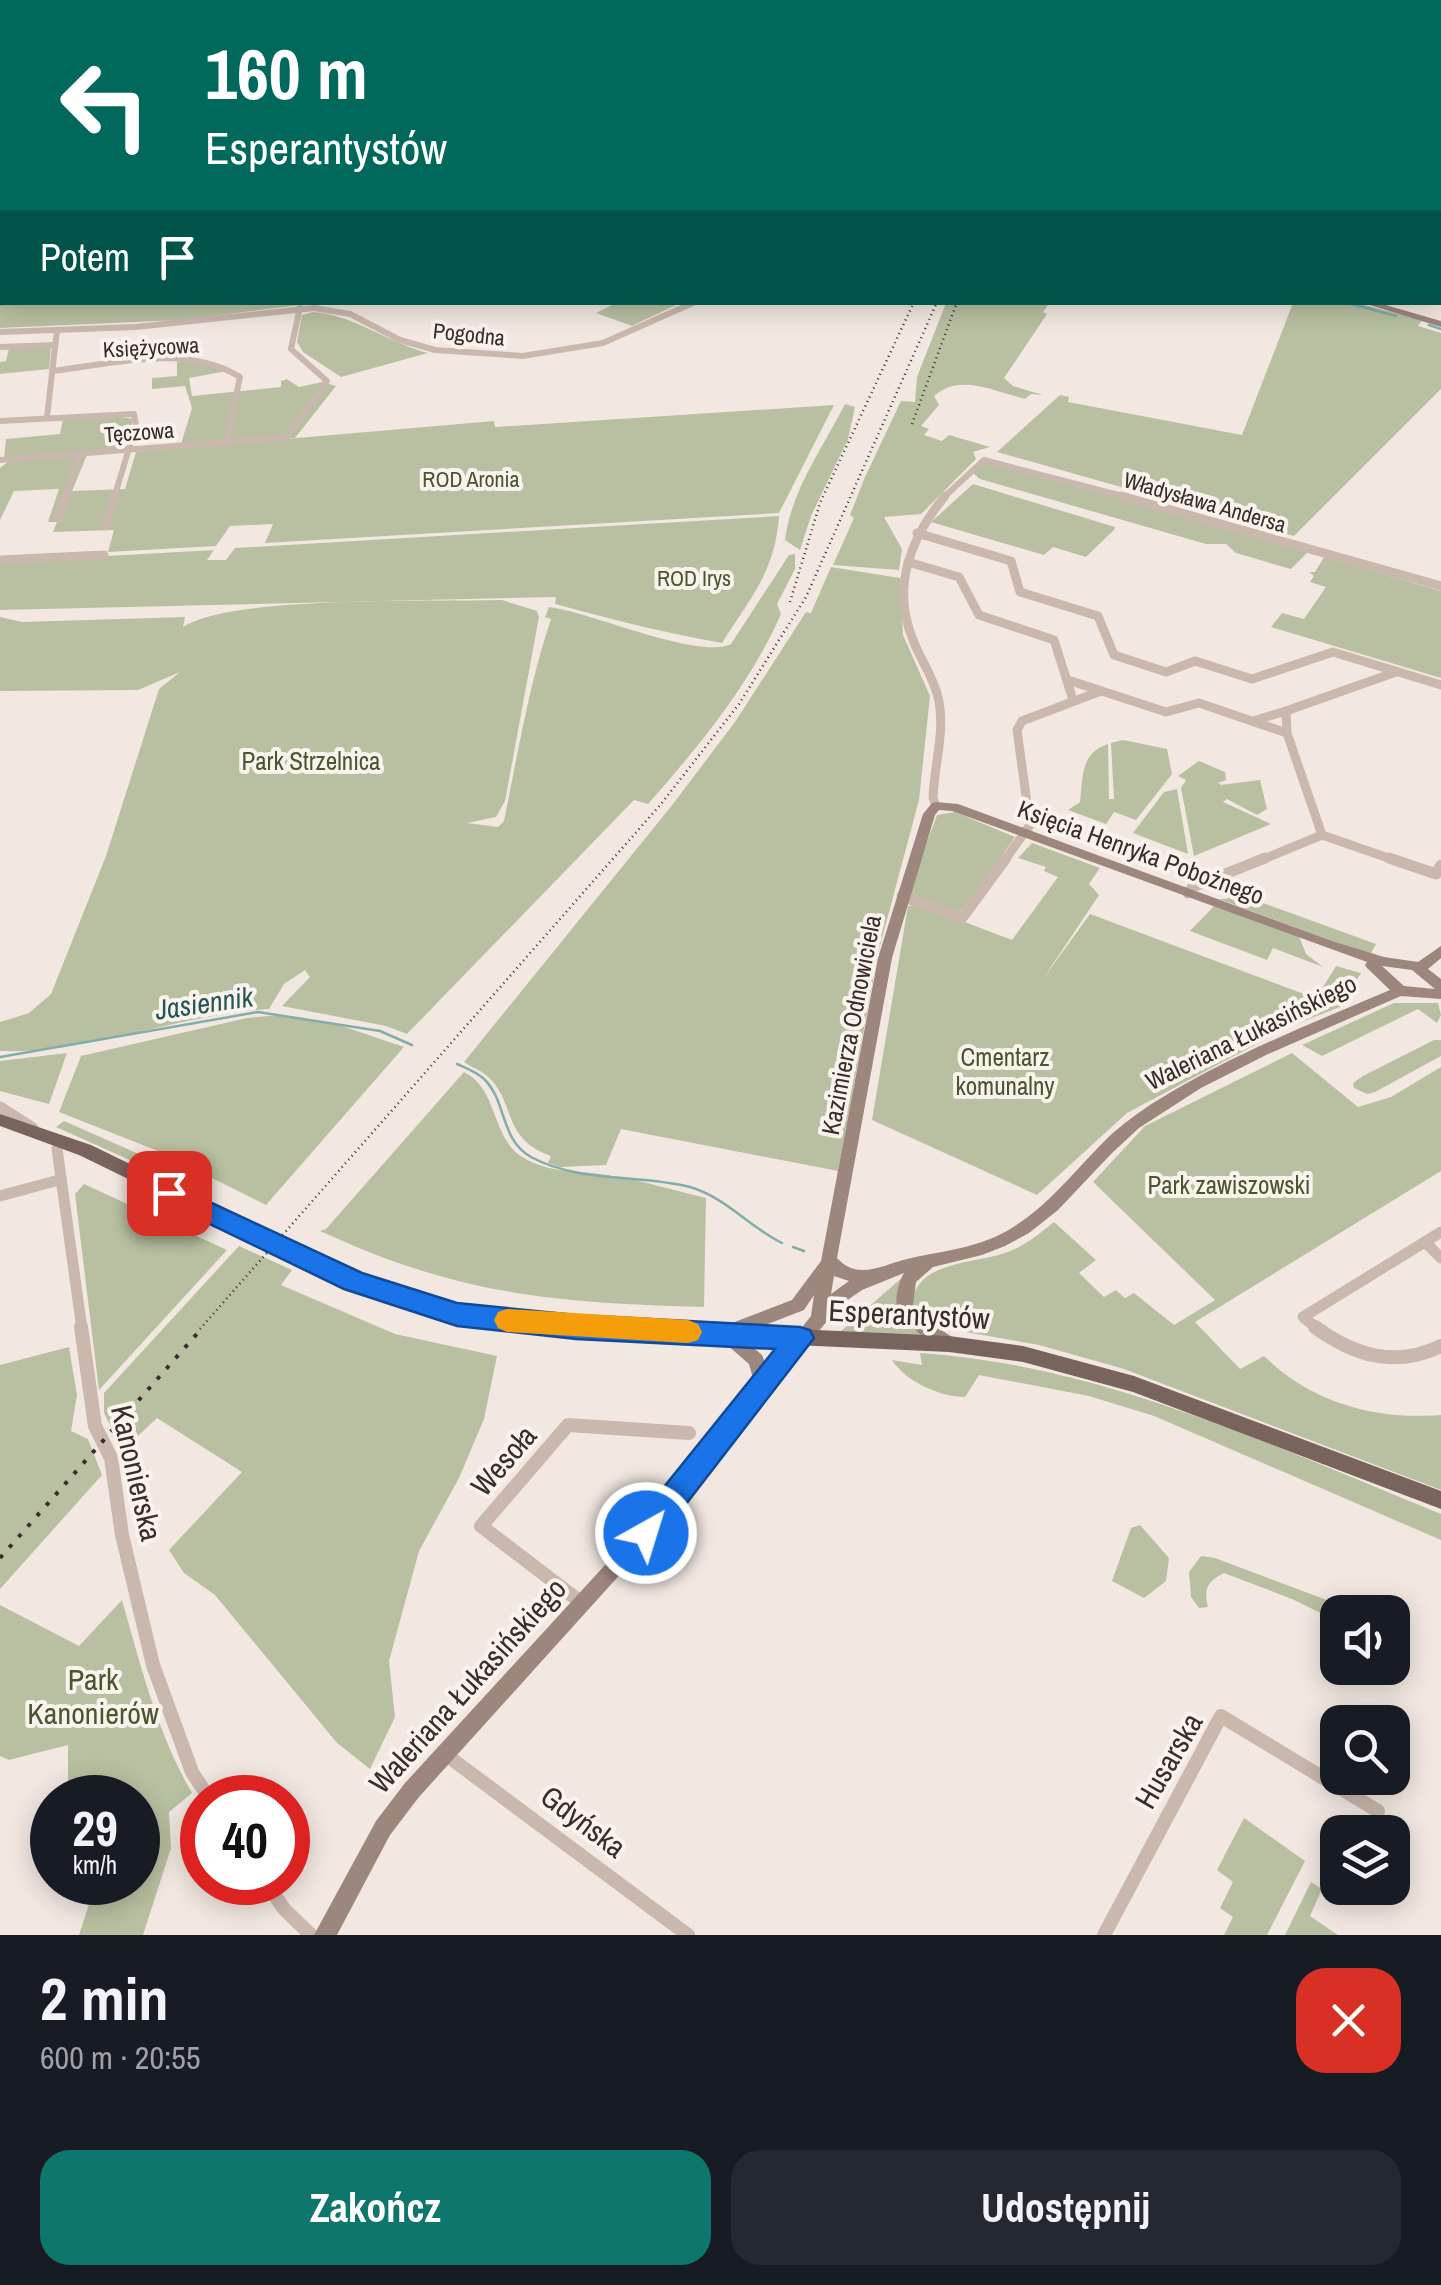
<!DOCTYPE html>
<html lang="pl">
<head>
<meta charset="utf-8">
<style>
	body { margin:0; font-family:"Archivo Narrow",sans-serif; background:#242831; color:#f1f3f6; height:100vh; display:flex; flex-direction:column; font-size:38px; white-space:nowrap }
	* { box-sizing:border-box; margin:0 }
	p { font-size:32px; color:#9ea1a6 }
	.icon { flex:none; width:55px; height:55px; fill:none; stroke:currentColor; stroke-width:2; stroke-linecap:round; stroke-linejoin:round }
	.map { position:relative; height:1935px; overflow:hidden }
	.sheet { display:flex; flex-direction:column; background:#171b24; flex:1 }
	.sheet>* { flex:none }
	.hud { position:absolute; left:0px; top:0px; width:1442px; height:305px; box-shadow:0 5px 25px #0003; background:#00695c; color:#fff; overflow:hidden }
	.tools { position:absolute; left:1320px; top:1595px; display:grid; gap:20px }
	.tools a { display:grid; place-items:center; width:90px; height:90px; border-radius:20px; background:#171b24; box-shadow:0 5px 25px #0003; font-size:50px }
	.speed { position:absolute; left:30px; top:1775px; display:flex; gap:20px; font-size:50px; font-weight:700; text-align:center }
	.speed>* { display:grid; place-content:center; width:130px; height:130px; border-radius:50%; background:#171b24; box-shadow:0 5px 25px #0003; line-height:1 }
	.speed small { font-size:25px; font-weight:400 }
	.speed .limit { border:15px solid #d22; background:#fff; color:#111 }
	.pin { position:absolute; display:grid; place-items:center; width:85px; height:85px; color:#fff; margin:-42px; border-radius:20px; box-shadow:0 5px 15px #0006 }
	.me { position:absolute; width:110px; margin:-55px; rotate:39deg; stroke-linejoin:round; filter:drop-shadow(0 0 8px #0008) }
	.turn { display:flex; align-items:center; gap:35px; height:210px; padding:0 40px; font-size:45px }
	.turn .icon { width:130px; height:130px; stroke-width:2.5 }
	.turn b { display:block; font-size:70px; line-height:85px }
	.then { display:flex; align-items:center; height:95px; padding:0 40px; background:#0003; gap:20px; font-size:38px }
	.round { display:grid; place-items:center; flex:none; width:105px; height:105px; border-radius:30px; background:#242831 }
	.summary { display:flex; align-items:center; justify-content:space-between; height:170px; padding:0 40px }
	h1 { font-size:60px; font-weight:700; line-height:75px }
	.button { display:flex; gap:20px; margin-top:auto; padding:20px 40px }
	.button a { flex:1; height:115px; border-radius:30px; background:#0f766e; color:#fff; font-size:40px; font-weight:700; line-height:115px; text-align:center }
	.button a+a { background:#242831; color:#f1f3f6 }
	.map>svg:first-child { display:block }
	.green { fill:#b9c0a1 }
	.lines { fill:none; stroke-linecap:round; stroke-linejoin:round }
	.stream { stroke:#81adab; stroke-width:2.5 }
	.street-far3 { stroke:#cab7ad; stroke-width:6 }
	.street-far2 { stroke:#cab7ad; stroke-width:9 }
	.street-far1 { stroke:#cab7ad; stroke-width:11 }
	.street { stroke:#cab7ad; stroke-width:14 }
	.secondary { fill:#9d867e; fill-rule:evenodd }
	.primary { fill:#79645d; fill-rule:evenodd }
	.rail-far1 { stroke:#382e2b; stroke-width:2.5; stroke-dasharray:1 4; stroke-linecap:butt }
	.rail { stroke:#382e2b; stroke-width:4; stroke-dasharray:4 10; stroke-linecap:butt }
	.route { fill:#1a73e8; stroke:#114b97; stroke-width:2.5 }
	.slow { fill:#f59e0b }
	.labels { text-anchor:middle; stroke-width:8; stroke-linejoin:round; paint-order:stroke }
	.far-street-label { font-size:22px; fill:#382e2b; stroke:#f9f2ed }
	.far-park-label { font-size:22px; fill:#4b5530; stroke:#f9f2ed }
	.park-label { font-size:25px; fill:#4b5530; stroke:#f9f2ed }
	.street-label { font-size:25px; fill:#382e2b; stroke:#f9f2ed }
	.water-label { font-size:28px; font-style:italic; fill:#235756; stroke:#f9f2ed }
	.near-street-label { font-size:30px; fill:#382e2b; stroke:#f9f2ed }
	.near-park-label { font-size:30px; fill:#4b5530; stroke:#f9f2ed }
</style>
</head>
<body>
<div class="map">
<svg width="1441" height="1935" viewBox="0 0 1441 1935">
	<rect width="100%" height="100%" fill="#f2e8e1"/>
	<!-- green -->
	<g class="green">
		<polygon points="0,265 2,302 316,303 180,320 0,328"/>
		<polygon points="616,303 616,302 680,303 632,326 596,313"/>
		<path d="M946,303h103l-6,9 4,2 -43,64 9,8 30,9 -12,-1 -6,5c-32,-8 -65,-26 -91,-3l5,9 -18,21 8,3 -5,6 18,6 7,-6 41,12 -17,5 3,7 -55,55 -37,3 18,32 -3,21 -66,-5 21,-47 -4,-3 15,-38 36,-76 14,1 2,-25z"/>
		<polygon points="1293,303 1357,303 1422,320 1418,326 1441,333 1441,389 1294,536 997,452 1060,395 1069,397 1068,402 1242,435"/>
		<path d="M313,312c41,3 76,31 115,41l-87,24 -38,-25 -6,-10 5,-27z"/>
		<polygon points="51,347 49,369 0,374 0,362 6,361 9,348"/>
		<polygon points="177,362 200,362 227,371 189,378 192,396 281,387 281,381 287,379 299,387 322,382 336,386 295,438 4,458 6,439 60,434 63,419 116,416 133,419 126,447 181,444 192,408 185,386 152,389 152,378 177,376"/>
		<path d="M845,404l10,3 -7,32 -37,77 -11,34 -15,-10c6,-50 38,-92 60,-136z"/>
		<polygon points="834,405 779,513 265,543 273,524 230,526 216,546 108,552 114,530 53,532 57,522 48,522 59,489 14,491 0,520 0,468 9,461 87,455 72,491 125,489 136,452 494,421 495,427"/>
		<polygon points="996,462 1308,552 1291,569 1236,553 1226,544 1206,544 980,479 973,473 984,463"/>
		<polygon points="973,484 1115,527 1115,529 1086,557 1053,547 1044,555 931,522"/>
		<path d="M779,516c-4,56 -28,81 -57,127 -57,-10 -112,-24 -167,-39l1,-7 -556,13v-48l214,-12 -7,10h19l9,-12z"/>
		<path d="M795,554v15l-18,35 4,10c-31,71 -82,132 -133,190l-14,-4 -227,234 -21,-8 -104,-20 28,-29 -5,-7 -21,14 -15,25c-90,5 -179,45 -269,42v-29l29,-9 22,-19 55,-138 53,-167 21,-17 -42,18 -138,1v-74l22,5 163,-5 -2,10c50,-32 251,-25 319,-27l35,11 2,6 -34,184 -9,16 -29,6 31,4 6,-6c14,-68 25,-137 47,-202l-6,-2 4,-10c42,5 149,53 182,37l58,-89z"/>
		<polygon points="1324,557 1441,591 1441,678 1271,627 1282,613 1304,619 1326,587 1310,582 1314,576 1309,572 1315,572"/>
		<path d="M831,567l69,11 3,57 27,61 -11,104 -41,153 -40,218 -217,-42 -15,36 -46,2 -12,-4 3,-7c-51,-18 -34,-55 -65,-81 -6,-5 -15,-8 -22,-13l209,-258 62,-82 71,-110 5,1z"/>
		<path d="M1123,740l44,9 5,25 -36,46 -22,-8 -8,12 -38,-14 12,-8c3,-24 0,-49 28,-58l1,55h5l-3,-56z"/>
		<polygon points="1199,761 1225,772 1226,780 1218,783 1221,785 1260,780 1267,809 1257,815 1227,799 1223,802 1271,824 1194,856 1181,788 1186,780 1178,776"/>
		<polygon points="1177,789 1188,854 1133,833 1164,792"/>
		<polygon points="955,812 1015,837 964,909 956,912 908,894 937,815"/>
		<polygon points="1032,843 1100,868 1089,884 1099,895 1043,979 1090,914 1328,1003 1333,997 1320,992 1336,966 1361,973 1340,1007 1294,1025 1287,1020 1264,1030 1270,1037 1127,1113 1037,1195 872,1120 908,906 920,905 1012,940 1058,877 1044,871 1046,867 1018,858"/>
		<polygon points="1233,892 1376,944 1370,955 1219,899 1227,899"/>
		<polygon points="1214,906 1299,936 1306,954 1323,967 1273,948 1267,960 1190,931"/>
		<polygon points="1394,1003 1438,1003 1441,1015 1437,1023 1418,1009 1322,1056 1302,1045"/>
		<polygon points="280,1015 342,1026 404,1047 266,1205 158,1151 59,1112 81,1056 247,1018"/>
		<polygon points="1434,1040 1441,1040 1441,1056 1375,1092 1367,1094 1354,1088 1353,1083 1363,1076"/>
		<polygon points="67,1053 49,1104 0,1091 0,1061"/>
		<path d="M1292,1053l66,54 33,-10 50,-30v104l-246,151 45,47 24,-13c48,47 111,64 177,59v75l-317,-121 -85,-24 -107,-19 -20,-22c4,-44 64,-40 96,-52 18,-7 31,-18 46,-30l42,38 -17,13 25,24 12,-7 9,8 9,-5 40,32 41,-25 -122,-118 52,-56z"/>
		<path d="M464,1072c35,17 27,68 60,86 27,16 54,12 83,17 33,5 66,15 99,23l-2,109c-149,-4 -246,-12 -384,-76l6,-2z"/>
		<polygon points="64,1121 200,1181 192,1188 56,1127"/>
		<polygon points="84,1184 227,1250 99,1390 75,1194"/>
		<polygon points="239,1246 292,1270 281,1285 395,1334 497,1356 484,1419 459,1478 419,1551 389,1661 395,1717 370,1769 337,1743 215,1595 184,1573 169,1550 242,1472 157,1418 123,1450 104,1413 104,1393"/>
		<polygon points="905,1275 900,1285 928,1336 840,1332"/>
		<polygon points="69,1347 77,1395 71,1431 88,1439 102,1475 0,1589 0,1365"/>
		<path d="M920,1353c183,12 352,93 521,161v26l-287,-124 -65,-20 -110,-21 -14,22c-25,0 -60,-16 -73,-37l30,5z"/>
		<polygon points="1140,1525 1169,1558 1166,1581 1144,1598 1112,1581 1131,1528"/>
		<path d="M1201,1556l14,2 144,54h-21l-1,9 -45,-22 -68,-26c-16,8 -21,16 -16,34l-9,1 -8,-11 -2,-25z"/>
		<path d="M122,1600c19,67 35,132 70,193l-23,19 2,36 -28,87h-64l17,-52 42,-1v-84l-70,-1v-52l-59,15 -9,-4v-151l79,41z"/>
		<polygon points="1244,1818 1305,1861 1267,1935 1224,1935 1233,1917 1220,1908 1233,1882 1217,1870"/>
		<polygon points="1311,1882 1322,1889 1310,1916 1338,1935 1285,1935"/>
	</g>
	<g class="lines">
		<!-- stream -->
		<g class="stream">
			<polyline points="1344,302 1396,316"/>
			<polyline points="0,305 12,302"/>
			<polyline points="1429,325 1441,329"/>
			<polyline points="0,1057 258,1012 380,1031 412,1045"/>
			<path d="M457,1064c9,4 20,8 27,15 23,22 16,61 47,78 48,26 108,17 159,30 37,11 59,40 92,56"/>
			<polyline points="793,1247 804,1251"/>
		</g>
		<!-- street-far3 -->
		<g class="street-far3">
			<polyline points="0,332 136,327 314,308 350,314 400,340 435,350 523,356 603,343 695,302"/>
			<polyline points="0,347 54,345"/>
			<path d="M52,371c59,-7 134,-28 188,6l-14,67"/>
			<polyline points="47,417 57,330"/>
			<polyline points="0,421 134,414 136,425 114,498"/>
			<polyline points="0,460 287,437 327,381 291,349 300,307"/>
			<polyline points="65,498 80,454"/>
			<polyline points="943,498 984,460 1130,498"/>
		</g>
		<!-- street-far2 -->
		<g class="street-far2">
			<polyline points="1121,496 1441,586"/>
			<polyline points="58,518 66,496"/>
			<polyline points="106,526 115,496"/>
			<polyline points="917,533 1011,561 1020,592 1098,616 1114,655 1166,672 1195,661 1252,679 1333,652 1441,685"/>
			<polyline points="0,560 104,555"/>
			<polyline points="908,562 959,577 979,615 1054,640 1073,700"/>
			<polyline points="1068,680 1166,712 1199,703 1287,733"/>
			<polyline points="1286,711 1396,672"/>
			<polyline points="1253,721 1286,711 1287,733 1322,835 1259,861"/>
			<path d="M936,806l-3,-8c1,-33 13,-68 5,-101 -5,-21 -18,-38 -25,-57 -22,-53 -2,-103 32,-144"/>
			<polyline points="1322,835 1397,861"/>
			<polyline points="1004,861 1030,825 1017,730 1022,721 1101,691"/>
		</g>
		<!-- street-far1 -->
		<g class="street-far1">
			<polyline points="1389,858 1436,874 1441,865"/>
			<polyline points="1188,893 1193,887 1265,858"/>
			<polyline points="902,896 962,918 1006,858"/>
			<polyline points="0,1107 33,1128"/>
			<polyline points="57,1149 82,1329"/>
			<polyline points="0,1196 59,1180"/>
			<polyline points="1425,1242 1441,1258"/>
			<polyline points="1318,1329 1303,1317 1441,1232"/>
		</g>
		<!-- street -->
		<g class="street">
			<polyline points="81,1327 95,1426 111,1458 122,1535 153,1665 192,1772 209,1798"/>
			<path d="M1315,1327c40,29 80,41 126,19"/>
			<polyline points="582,1603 481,1526 568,1425 689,1433"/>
			<polyline points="445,1754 688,1935"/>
			<polyline points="266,1882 284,1909 311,1935"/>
			<polyline points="1104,1935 1221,1716 1378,1811"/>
		</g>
		<!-- secondary -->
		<g class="secondary">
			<polygon points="0,128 2,128 2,134 0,135"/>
			<polygon points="1360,302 1375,302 1441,321 1441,327"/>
			<path d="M936,802l22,2 377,138 49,15 34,5 23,-16v12l-13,11 13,10v20l-40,-3 -133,58 -67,34 -62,40 -28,26 -53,56 -29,23 -24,13 -23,9 -49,12 -17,15 -3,23 12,14 30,20 2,5 -2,5c-3,0 -5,2 -8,1 -13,-2 -48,-31 -50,-44 -2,-10 2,-25 7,-33l-42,17 -23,16 -187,233 -233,258 -29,38 -53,100h-23l62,-114 29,-38 235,-256 115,-142 -6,-21 -30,-26 -2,-5 2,-5 73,-28 29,-39 57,-303 45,-144 9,-11zM939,810l13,1 415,151 -2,3 2,3 23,22c-77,33 -155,63 -227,107 -17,10 -34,22 -49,35 -39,36 -69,82 -119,105 -27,12 -59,15 -88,22 -25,6 -49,22 -70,-1l55,-300 43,-143zM1382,966l30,4 23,19 -31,-3zM834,1276l15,5 -18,13zM814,1295l-3,21 -43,54 -6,-15 -23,-20 65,-25z"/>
		</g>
		<!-- primary -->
		<g class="primary">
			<rect x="0" y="184" width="2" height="4"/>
			<polygon points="0,1114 91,1145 360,1276 439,1302 575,1319 949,1336 1023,1346 1134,1376 1441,1491 1441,1509 1133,1392 1023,1362 949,1352 575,1335 439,1318 348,1286 79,1155 0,1126"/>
		</g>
		<!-- rail-far1 -->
		<g class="rail-far1">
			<polyline points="912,424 957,302"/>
			<polyline points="790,602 820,503 914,302"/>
			<polyline points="200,1329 661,804 739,704 806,597 937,302"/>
		</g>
		<!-- rail -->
		<polyline class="rail" points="0,1558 203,1327"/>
	</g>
	<!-- route -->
	<polygon class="route" points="169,1183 362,1273 457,1303 576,1315 800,1327 810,1330 814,1338 656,1543 646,1547 635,1543 631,1533 635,1523 775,1349 576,1339 457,1326 344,1289 160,1200 156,1193 160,1186"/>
	<!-- slow -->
	<polygon class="slow" points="507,1309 688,1320 698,1324 702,1332 698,1340 688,1343 507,1332 498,1328 494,1320 498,1312"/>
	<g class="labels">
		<!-- far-street labels -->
		<g class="far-street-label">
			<text transform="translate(469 334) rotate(6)" y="8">Pogodna</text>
			<text transform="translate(151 347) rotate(-3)" y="8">Księżycowa</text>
			<text transform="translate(139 432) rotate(-4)" y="8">Tęczowa</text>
			<text transform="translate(1205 502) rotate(16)" y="8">Władysława Andersa</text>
		</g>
		<!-- far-park labels -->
		<g class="far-park-label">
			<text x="471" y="487">ROD Aronia</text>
			<text x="694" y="586">ROD Irys</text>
		</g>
		<!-- park labels -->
		<g class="park-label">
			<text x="311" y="770">Park Strzelnica</text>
			<text x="1005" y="1066">Cmentarz<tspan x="1005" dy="29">komunalny</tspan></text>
			<text x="1229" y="1194">Park zawiszowski</text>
		</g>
		<!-- street labels -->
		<g class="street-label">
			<text transform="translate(1141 852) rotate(20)" y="9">Księcia Henryka Pobożnego</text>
			<text transform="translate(851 1025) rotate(-79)" y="9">Kazimierza Odnowiciela</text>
			<text transform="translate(1251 1032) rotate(-26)" y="9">Waleriana Łukasińskiego</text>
		</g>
		<!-- water labels -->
		<g class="water-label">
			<text transform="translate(204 1003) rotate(-8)" y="10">Jasiennik</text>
		</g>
		<!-- near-street labels -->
		<g class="near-street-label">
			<text transform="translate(909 1315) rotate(3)" y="10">Esperantystów</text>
			<text transform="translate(504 1461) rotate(-49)" y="10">Wesoła</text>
			<text transform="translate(136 1473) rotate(77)" y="10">Kanonierska</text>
			<text transform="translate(468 1686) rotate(-48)" y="10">Waleriana Łukasińskiego</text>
			<text transform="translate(1169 1761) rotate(-60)" y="10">Husarska</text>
			<text transform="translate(583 1822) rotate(37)" y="10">Gdyńska</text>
		</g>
		<!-- near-park labels -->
		<g class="near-park-label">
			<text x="93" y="1690">Park<tspan x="93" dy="34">Kanonierów</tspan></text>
		</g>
	</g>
</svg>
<div class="tools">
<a><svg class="icon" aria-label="sound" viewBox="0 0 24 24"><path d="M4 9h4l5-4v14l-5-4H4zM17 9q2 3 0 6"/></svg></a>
<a><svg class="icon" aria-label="search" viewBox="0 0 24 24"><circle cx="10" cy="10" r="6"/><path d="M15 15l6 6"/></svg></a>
<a><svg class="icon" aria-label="layers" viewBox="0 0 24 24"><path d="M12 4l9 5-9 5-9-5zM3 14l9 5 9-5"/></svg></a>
</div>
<div class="speed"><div>29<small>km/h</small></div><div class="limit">40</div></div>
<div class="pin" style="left:169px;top:1193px;background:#d93025"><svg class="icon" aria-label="arrive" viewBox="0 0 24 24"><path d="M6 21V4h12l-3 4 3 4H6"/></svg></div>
<svg class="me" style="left:646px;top:1533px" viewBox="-20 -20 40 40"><circle r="17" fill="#1a73e8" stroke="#fff" stroke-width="3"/><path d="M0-11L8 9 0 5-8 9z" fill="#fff"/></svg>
<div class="hud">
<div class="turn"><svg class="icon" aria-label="left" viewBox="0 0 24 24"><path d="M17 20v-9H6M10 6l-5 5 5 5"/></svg><div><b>160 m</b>Esperantystów</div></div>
<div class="then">Potem<svg class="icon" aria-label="arrive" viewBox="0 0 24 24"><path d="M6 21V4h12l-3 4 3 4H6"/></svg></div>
</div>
</div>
<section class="sheet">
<div class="summary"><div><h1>2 min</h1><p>600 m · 20:55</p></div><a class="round" style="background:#d93025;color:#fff"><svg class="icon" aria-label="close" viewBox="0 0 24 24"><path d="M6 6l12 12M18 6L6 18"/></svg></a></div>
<div class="button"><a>Zakończ</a><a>Udostępnij</a></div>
</section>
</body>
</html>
